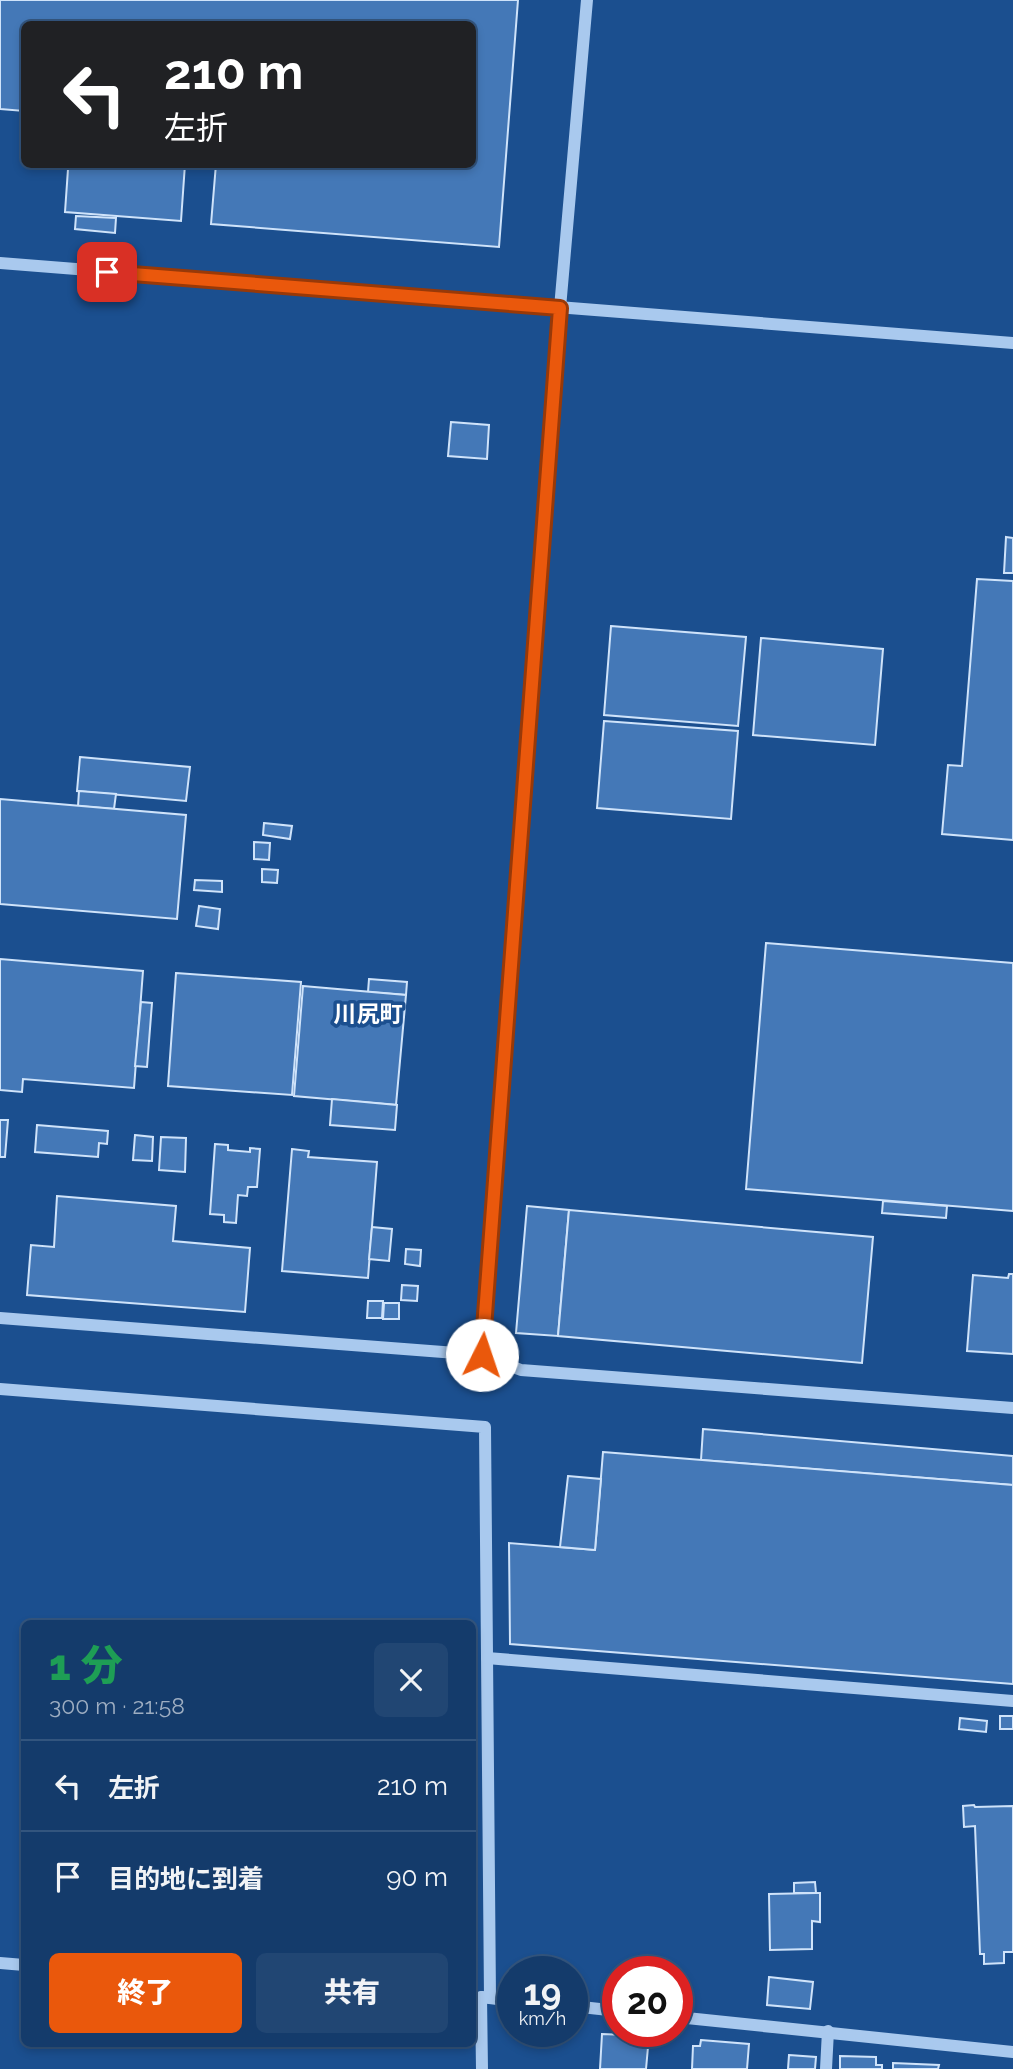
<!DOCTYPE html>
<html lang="ja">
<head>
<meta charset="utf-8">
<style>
	body { margin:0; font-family:Raleway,"Noto Sans JP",sans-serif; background:#214673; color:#f1f3f6; height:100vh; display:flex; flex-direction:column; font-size:26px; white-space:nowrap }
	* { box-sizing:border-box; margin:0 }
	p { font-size:23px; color:#9dadc1 }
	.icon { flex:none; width:38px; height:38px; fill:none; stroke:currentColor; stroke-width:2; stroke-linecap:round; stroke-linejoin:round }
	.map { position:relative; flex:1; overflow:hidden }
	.side { position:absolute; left:21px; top:1620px; width:455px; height:427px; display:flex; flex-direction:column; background:#143b6b; border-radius:10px; box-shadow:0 4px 10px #0003,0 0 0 2px #33557e }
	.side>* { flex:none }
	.hud { position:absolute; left:21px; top:21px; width:455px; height:147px; border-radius:10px; box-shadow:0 4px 10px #0003,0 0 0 2px #33557e; background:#202124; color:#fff; overflow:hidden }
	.speed { position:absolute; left:497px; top:1956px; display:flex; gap:14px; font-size:35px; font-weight:700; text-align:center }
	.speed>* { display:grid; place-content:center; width:91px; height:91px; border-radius:50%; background:#143b6b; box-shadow:0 4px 10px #0003,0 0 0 2px #33557e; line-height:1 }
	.speed small { font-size:18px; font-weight:400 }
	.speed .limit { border:10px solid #d22; background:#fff; color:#111 }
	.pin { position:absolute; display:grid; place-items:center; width:60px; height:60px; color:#fff; margin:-30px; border-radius:14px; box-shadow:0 4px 10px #0006 }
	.me { position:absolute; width:77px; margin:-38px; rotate:4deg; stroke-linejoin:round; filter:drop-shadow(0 0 5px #0008) }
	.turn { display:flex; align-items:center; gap:24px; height:147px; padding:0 28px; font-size:32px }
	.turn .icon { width:91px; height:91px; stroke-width:2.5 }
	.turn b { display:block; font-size:49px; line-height:60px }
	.round { display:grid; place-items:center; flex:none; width:74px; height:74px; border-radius:10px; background:#214673 }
	.summary { display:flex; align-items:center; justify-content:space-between; height:119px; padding:0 28px }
	h1 { font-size:42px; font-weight:800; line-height:52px; color:#1e9e55 }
	.button { display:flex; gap:14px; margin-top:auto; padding:14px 28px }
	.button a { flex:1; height:80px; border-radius:10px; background:#ea580c; color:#fff; font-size:28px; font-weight:800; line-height:80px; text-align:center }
	.button a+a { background:#214673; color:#f1f3f6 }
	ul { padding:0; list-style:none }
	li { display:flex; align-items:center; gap:21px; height:91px; padding:0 28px; border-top:2px solid #33557e }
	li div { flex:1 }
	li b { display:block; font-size:26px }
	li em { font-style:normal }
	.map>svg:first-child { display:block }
	.building { fill:#4478b7; stroke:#cfe3fa; stroke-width:2 }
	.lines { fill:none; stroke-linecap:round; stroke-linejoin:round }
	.minor { stroke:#a9c9ee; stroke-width:12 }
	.route-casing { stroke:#983908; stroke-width:18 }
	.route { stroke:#ea580c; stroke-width:12 }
	.labels { text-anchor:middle; stroke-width:7; stroke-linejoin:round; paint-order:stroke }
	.quarter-label { font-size:23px; font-weight:bold; fill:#fff; stroke:#1b4f8f }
</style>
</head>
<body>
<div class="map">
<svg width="1013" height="2069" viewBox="0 0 1013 2069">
	<rect width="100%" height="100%" fill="#1b4f8f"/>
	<!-- building -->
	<g class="building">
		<polygon points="0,0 518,0 499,247 211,224 216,164 472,164 472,24 24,24 24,111 0,109"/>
		<polygon points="60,164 185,164 181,221 65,212 68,169 60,169"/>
		<polygon points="76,216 116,218 115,233 75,229"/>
		<polygon points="451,422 489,425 487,459 448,456"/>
		<polygon points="1006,537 1013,538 1013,573 1004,573"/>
		<polygon points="977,579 1013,581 1013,840 942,834 948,765 962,766"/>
		<polygon points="611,626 746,637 738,726 604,715"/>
		<polygon points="761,638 883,649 875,745 753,735"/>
		<polygon points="604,721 738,731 731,819 597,808"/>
		<polygon points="80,757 190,767 186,801 77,791"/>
		<polygon points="79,791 116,794 114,809 78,806"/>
		<polygon points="0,799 186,815 177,919 0,904"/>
		<polygon points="264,823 292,826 290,839 263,835"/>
		<polygon points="254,842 270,843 269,860 254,859"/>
		<polygon points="262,869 278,870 277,883 262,882"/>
		<polygon points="195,880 222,881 222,892 194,890"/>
		<polygon points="199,906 220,909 218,929 196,926"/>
		<polygon points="766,943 1013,963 1013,1211 746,1189"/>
		<polygon points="0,959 143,971 134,1088 23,1079 22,1092 0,1090"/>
		<polygon points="176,973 301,982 292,1095 168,1086"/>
		<polygon points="369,979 407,982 406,995 368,992"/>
		<polygon points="303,986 406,995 396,1105 294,1096"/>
		<polygon points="141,1002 152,1003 147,1067 135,1066"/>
		<polygon points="332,1099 397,1105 395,1130 330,1125"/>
		<polygon points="0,1120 8,1120 5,1157 0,1157"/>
		<polygon points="37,1125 108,1131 107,1144 99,1143 98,1157 35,1152"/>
		<polygon points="135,1135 153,1137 152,1161 133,1160"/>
		<polygon points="161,1137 186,1138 185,1172 159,1170"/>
		<polygon points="215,1144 228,1145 228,1150 250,1152 250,1148 260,1149 257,1187 248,1187 247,1196 238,1195 236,1223 224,1222 224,1215 210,1214"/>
		<polygon points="292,1149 309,1151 308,1157 377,1162 368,1278 282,1271"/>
		<polygon points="57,1196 176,1206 173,1241 250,1248 245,1312 27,1295 31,1245 54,1247"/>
		<polygon points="883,1201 947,1206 946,1218 882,1213"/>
		<polygon points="527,1206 569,1210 558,1336 516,1333"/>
		<polygon points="569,1210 873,1237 862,1363 558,1336"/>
		<polygon points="372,1227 392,1229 389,1261 369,1259"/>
		<polygon points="406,1249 421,1250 420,1266 405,1264"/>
		<polygon points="1009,1274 1013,1274 1013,1354 967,1351 973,1275 1008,1278"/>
		<polygon points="402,1285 418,1286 417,1301 401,1300"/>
		<polygon points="368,1301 383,1301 382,1318 367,1318"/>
		<polygon points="384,1303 399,1303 399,1319 383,1319"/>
		<polygon points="703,1429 1013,1456 1013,1485 701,1460"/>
		<polygon points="603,1452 1013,1485 1013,1684 510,1644 509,1543 595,1550"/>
		<polygon points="568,1476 601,1479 595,1550 560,1547"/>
		<rect x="1000" y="1716" width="13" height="13"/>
		<polygon points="960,1718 987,1721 986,1732 959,1729"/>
		<polygon points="974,1805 975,1807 1013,1806 1013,1952 1004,1952 1004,1963 984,1964 984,1954 980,1954 975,1826 964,1827 963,1806"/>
		<polygon points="815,1882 816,1893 794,1893 794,1883"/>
		<polygon points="816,1893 820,1893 820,1922 812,1921 812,1949 770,1950 769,1894"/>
		<polygon points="769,1977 813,1982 810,2009 767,2005"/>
		<polygon points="602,2034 649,2036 646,2069 600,2069"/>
		<polygon points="701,2040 749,2044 747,2069 692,2069 693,2046 700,2046"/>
		<polygon points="789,2055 816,2057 815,2069 788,2069"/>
		<polygon points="840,2056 876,2057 876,2065 882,2065 882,2069 840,2069"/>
		<polygon points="893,2063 939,2065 938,2069 893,2069"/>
	</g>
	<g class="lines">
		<!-- minor -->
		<g class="minor">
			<polyline points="0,263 1013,343"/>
			<polyline points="0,1318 482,1355 521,1370 1013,1408"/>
			<polyline points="482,1355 560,308 587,0"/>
			<polyline points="0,1389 485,1427 490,1998"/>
			<polyline points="487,1658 1013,1701"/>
			<polyline points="0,1963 24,1965"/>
			<polyline points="481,1997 482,2069"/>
			<polyline points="482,1997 513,2001"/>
			<polyline points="572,2006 618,2011"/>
			<polyline points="677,2017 1013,2052"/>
			<polyline points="826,2069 828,2031"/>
		</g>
	</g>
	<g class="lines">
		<defs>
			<polyline id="route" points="107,272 560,308 482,1355"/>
		</defs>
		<!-- route casing -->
		<use href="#route" class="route-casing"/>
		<!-- route -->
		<use href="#route" class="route"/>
	</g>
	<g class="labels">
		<!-- quarter labels -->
		<g class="quarter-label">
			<text x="368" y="1022">川尻町</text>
		</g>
	</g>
</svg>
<div class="speed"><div>19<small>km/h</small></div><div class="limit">20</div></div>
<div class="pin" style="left:107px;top:272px;background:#d93025"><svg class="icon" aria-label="arrive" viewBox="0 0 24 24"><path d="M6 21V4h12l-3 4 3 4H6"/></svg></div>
<svg class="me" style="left:482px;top:1355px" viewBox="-20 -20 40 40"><circle r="19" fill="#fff"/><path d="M0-13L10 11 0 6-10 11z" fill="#ea580c"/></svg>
<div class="hud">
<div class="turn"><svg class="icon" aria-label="left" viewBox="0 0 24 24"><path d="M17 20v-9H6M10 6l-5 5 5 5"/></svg><div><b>210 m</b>左折</div></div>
</div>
<section class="side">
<div class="summary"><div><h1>1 分</h1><p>300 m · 21:58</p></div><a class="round"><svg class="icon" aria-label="close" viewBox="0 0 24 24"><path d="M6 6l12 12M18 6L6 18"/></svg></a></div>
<ul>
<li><svg class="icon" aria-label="left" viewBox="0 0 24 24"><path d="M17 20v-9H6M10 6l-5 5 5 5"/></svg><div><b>左折</b></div><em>210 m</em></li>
<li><svg class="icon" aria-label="arrive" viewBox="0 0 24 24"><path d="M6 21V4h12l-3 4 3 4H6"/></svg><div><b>目的地に到着</b></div><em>90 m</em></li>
</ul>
<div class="button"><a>終了</a><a>共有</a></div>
</section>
</div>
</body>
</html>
